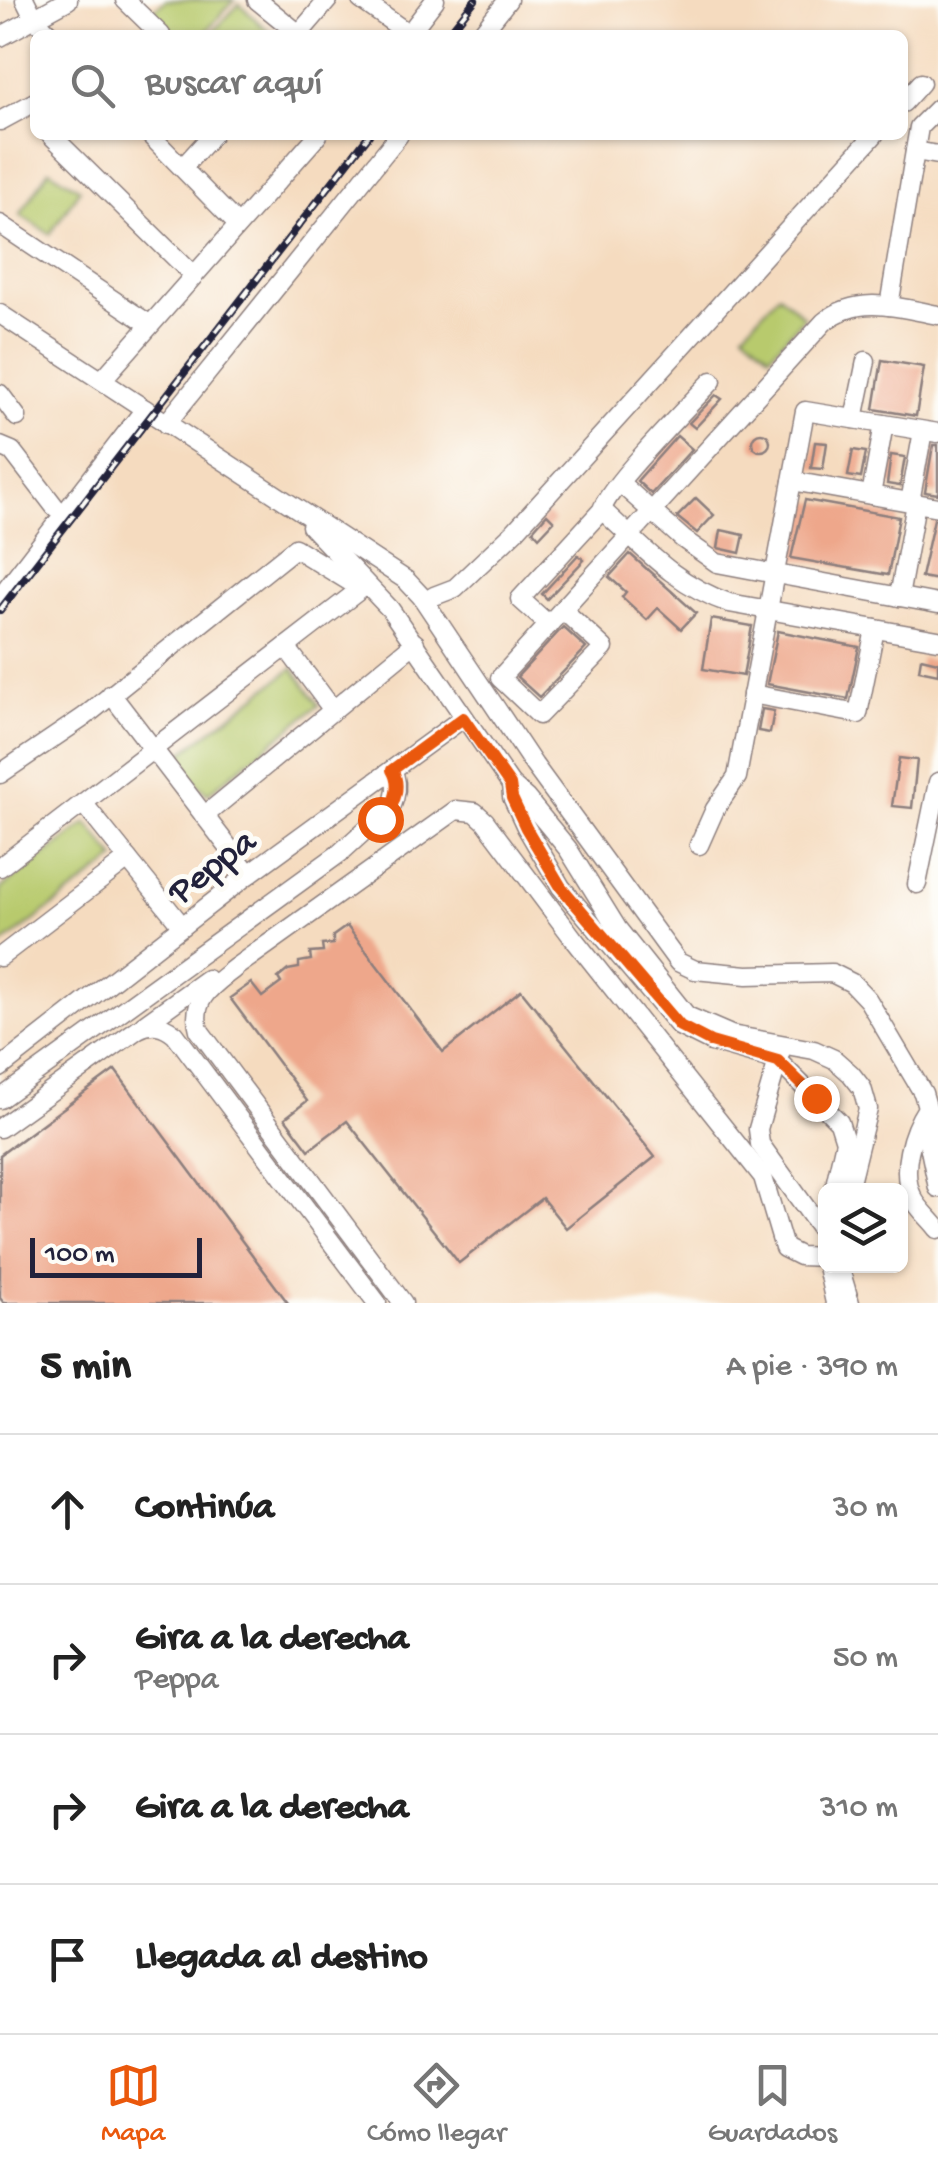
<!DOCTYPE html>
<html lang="es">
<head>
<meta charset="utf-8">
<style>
  :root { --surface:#fff; --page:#f6f6f6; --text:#222; --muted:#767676; --line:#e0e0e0; --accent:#ea580c }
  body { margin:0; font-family:"Gochi Hand",sans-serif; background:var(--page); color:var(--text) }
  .controls { position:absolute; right:30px; bottom:30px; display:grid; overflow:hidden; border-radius:15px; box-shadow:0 2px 8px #0004 }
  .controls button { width:90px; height:90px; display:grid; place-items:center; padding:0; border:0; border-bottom:2px solid var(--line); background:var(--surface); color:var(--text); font:50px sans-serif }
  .scale { position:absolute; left:30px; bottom:25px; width:172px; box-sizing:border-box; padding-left:10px; border:5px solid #22223b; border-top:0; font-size:28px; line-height:35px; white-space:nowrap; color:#22223b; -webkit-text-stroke:8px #fdfcf7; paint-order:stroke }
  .stop { position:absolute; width:30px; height:30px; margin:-22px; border:8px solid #ea580c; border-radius:50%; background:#fff }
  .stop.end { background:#ea580c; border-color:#fff; box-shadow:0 2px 10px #0008 }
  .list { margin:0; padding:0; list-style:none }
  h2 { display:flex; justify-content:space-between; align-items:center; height:130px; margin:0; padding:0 40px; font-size:42px }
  h2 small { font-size:32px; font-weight:400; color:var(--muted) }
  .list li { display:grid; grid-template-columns:65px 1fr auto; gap:30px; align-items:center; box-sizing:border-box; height:150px; padding:0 40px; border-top:2px solid var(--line) }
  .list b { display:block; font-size:38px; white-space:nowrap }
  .list p { margin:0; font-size:32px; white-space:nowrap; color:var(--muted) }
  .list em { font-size:32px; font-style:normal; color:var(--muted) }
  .icon { flex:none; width:55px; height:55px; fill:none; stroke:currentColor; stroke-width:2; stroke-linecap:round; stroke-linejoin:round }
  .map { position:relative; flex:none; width:938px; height:1303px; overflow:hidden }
  .search { position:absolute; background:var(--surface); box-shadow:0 2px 8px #0004; left:30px; right:30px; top:30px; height:110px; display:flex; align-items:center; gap:25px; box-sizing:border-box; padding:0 35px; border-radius:15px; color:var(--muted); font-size:38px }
  .sheet { height:730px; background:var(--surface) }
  nav { display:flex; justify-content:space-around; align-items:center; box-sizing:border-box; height:140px; border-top:2px solid var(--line); background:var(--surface); font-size:28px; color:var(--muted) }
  nav a { display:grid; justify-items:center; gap:5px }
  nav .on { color:var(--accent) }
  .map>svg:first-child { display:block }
  .green { fill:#b8ca6d; stroke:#6d7654; stroke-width:2.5 }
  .building { fill:#eea78b }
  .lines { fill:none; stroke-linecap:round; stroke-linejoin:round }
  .minor-casing { stroke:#8c7e7d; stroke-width:21 }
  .minor { stroke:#fff; stroke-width:18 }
  .rail-casing { stroke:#22223b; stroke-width:8 }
  .rail { stroke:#fdfcf7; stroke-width:4; stroke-dasharray:11; stroke-linecap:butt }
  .route { stroke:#ea580c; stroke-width:12 }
  .labels { text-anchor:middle; stroke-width:10; stroke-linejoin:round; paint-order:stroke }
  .street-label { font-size:38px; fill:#22223b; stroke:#fdfcf7 }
</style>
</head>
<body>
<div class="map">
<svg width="938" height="1303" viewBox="0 0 938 1303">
  <rect width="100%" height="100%" fill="#fdfcf7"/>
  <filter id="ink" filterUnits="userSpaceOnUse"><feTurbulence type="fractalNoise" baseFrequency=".01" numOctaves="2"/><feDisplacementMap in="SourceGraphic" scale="20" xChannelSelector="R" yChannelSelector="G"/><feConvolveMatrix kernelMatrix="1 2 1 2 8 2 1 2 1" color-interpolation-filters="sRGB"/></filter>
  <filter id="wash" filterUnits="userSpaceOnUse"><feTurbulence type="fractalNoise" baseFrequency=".0048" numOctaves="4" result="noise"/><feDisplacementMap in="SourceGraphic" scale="40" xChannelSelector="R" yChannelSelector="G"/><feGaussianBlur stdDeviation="2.25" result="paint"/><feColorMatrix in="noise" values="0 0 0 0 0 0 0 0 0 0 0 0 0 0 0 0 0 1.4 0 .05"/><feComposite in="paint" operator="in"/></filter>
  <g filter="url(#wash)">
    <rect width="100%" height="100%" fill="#f5dbbf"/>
    <!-- green -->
    <g class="green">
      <path d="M166,0h68l-31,35h-27l-25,-23z"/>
      <path d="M239,4l33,31h-62z"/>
      <path d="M49,170l31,19 -30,45 -30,-19z"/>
      <path d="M779,294l25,23 -34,38 -26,-23z"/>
      <path d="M293,668l26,37 -112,89 -33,-35z"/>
      <path d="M87,823l29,36 -116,87v-57z"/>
    </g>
    <g id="blocks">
      <!-- building -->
      <g class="building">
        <path d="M882,360l42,7 -8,49 -42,-7z"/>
        <path d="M716,395l6,4 -27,29 -6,-5z"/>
        <circle cx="761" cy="442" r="9"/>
        <path d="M677,436l15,13 -41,45 -14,-13z"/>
        <path d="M815,442l12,1 -4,26 -12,-1z"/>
        <path d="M933,445h5v49l-13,-2z"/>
        <path d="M853,450l13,2 -5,26 -13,-2z"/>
        <path d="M891,455l14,2 -5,29 -13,-2z"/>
        <path d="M696,498l18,17 -17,18 -20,-16z"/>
        <path d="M805,500l94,17 -11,58 -97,-17z"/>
        <path d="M547,514l7,7 -15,16 -6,-7z"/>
        <path d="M934,519h4v61l-17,-3z"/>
        <path d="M721,530l23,5 -4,18 -22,-5z"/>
        <path d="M630,554l66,59 -15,16 -23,-21 -11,12 -25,-23 4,-5 -17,-15z"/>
        <path d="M578,555l6,5 -37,39 -5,-5z"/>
        <path d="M711,619l41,7 -9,50 -40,-7z"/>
        <path d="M563,627l23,21 -47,49 -22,-20z"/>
        <path d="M778,631l81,16 -11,52 -81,-15z"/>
        <path d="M921,658l17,4v12l-19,-4z"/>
        <path d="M762,709l12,2 -4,22 -12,-2z"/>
        <path d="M899,758l18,2 -5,48 -20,-2z"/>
        <path d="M347,926l96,126 78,-62 134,167 -89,71 -24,-30 -83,65 -112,-142 -38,29 -24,-32 22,-17 -77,-103 21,-15 11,14 19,-14 -3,-5 10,-8 11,-2v-6l12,-2 -1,-7 13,-1 -1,-7 11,-1v-8z"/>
        <path d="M115,1070l173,233h-284l-4,-5v-143z"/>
      </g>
    </g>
  </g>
  <g filter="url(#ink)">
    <use href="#blocks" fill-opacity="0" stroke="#8c7e7d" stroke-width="2.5"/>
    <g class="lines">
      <!-- minor casing -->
      <g class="minor-casing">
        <g id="minor">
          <path d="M25,0l9,18 17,17"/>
          <path d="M125,0l36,35"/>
          <path d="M257,0l42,34"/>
          <path d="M361,0l48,34"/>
          <path d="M298,35l30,-35"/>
          <path d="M408,35l27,-35"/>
          <path d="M480,35l28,-35"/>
          <path d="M0,37l68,-37"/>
          <path d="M903,103l18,-20"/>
          <path d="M0,121l35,-19"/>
          <path d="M51,135l142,140"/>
          <path d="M150,135l88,90"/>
          <path d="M915,151l23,4"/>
          <path d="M183,167l29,-32"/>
          <path d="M0,224l149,100"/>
          <path d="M889,306l30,-179 19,-19"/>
          <path d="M0,314l406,266 15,16 113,169 144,197 17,8 52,5 85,-2 20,10 16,17 55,93 7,24 -3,18 11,53"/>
          <path d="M102,380l216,-245"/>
          <path d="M0,394l17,23"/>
          <path d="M854,419l12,-58"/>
          <path d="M166,424l233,-289"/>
          <path d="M0,446l12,5 43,56"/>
          <path d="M792,481l146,26"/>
          <path d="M620,483l63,56 34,24 221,41"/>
          <path d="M871,495l13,-71"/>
          <path d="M910,502l13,-71"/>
          <path d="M602,510c42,38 72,74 127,93l209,37"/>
          <path d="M311,526l79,83 121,176 15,13 42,51 49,79 70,88 44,19 83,15 20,9 17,15 11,14 6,21 -20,81"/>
          <path d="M434,596l21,-8 60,-57 359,-396"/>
          <path d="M0,597l145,-188"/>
          <path d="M899,597l17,-94"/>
          <path d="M563,610l41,38 -65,67 -39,-37 324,-356c34,-28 74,-15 114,-7"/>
          <path d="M549,625l-29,-26 82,-89c5,-22 89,-107 110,-129"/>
          <path d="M286,647l47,63"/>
          <path d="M111,694l138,180"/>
          <path d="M752,694l106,20 17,-85"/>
          <path d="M0,774l84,-57 211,-169 62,38"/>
          <path d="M511,785l1,12 14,30 35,60 118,139 32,16 67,19 61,61 6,19 -11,49"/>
          <path d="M83,803l99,123"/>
          <path d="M204,816l211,-173"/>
          <path d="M381,825c11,-17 21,-36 11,-55"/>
          <path d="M699,845l16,-36 22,-32 68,-366 133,22"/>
          <path d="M0,867l366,-282"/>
          <path d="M917,884l21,-102"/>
          <path d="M0,957l128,-98"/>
          <path d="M143,1025l64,-46"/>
          <path d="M781,1050l-23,79 2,15 64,89"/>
          <path d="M0,1068l249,-194 214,-156"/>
          <path d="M0,1099l340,-246 32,-29 14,-7"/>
          <path d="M927,1108c-15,23 -28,63 -14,90 6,12 17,20 25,31"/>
          <path d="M0,1128l138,-99c14,-7 25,-5 37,5l202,269"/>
          <path d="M827,1266l8,37"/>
          <path d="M839,1266l11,37"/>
          <path d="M403,1303l-204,-273c-9,-32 15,-45 37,-63l220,-157 19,2 10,9 88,117 190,239 21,71 16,8 26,1"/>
        </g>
      </g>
      <!-- minor -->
      <use href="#minor" class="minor"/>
      <!-- rail casing -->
      <g class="rail-casing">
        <g id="rail">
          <path d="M447,35l28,-35"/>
          <path d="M0,610l369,-475"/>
        </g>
      </g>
      <!-- rail -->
      <use href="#rail" class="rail"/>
    </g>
  </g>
  <g class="lines" filter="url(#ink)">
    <!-- route -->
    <path class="route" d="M380,819l6,-2c8,-15 16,-31 6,-47l71,-52 47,67 2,13 14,30 35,59 119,139 31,16 67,19 38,37"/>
  </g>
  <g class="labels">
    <!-- street labels -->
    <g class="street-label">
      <text transform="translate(210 864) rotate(-37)" y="13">Peppa</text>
    </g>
  </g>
</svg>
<div class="controls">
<button><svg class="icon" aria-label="layers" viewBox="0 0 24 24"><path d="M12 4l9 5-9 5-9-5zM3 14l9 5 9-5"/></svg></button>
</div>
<div class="scale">100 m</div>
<div class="stop" style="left:380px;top:819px"></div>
<div class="stop end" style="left:816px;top:1098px"></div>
<div class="search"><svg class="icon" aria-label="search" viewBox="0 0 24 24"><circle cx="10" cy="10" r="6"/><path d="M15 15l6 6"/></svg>Buscar aquí</div>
</div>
<section class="sheet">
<h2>5 min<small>A pie · 390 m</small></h2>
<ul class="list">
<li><svg class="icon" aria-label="ahead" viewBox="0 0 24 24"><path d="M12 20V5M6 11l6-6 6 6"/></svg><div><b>Continúa</b></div><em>30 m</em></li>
<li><svg class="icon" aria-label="right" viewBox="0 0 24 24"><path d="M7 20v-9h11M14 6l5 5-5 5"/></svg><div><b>Gira a la derecha</b><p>Peppa</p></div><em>50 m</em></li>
<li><svg class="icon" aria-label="right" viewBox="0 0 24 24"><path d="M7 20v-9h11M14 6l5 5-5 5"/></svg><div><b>Gira a la derecha</b></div><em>310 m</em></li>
<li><svg class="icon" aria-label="arrive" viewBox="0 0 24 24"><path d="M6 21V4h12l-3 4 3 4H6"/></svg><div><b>Llegada al destino</b></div></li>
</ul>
</section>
<nav>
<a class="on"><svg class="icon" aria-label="map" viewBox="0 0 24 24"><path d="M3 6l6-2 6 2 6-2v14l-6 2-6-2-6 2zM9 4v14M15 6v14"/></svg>Mapa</a>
<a><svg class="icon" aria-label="directions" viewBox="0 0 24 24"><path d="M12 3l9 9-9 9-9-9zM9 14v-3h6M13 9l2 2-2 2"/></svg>Cómo llegar</a>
<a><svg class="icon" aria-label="saved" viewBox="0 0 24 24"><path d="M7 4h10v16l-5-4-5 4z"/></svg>Guardados</a>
</nav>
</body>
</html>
